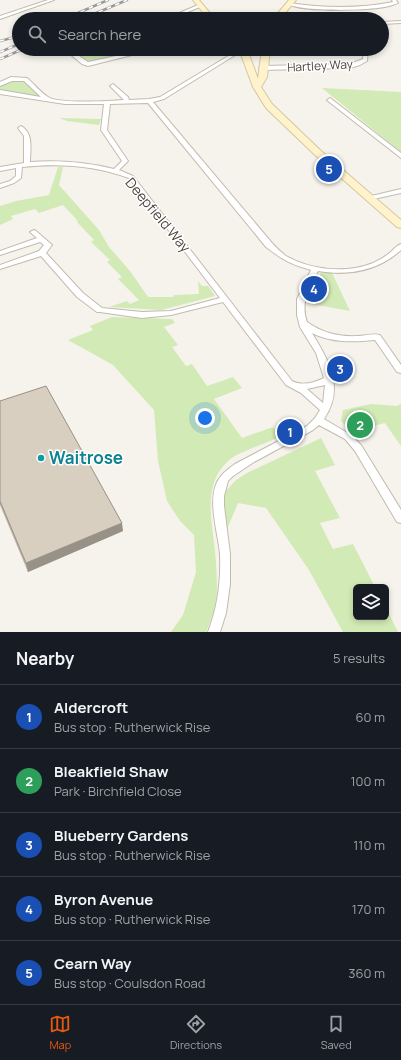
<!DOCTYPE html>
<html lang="en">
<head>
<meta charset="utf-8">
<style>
  :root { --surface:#171b24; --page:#20242c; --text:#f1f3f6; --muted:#9ea1a6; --line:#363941; --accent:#ea580c }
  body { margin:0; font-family:Manrope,sans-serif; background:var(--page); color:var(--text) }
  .controls { position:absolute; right:12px; bottom:12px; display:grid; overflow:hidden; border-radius:6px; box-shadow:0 2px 6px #0003 }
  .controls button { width:36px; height:36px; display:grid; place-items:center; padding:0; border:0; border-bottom:1px solid var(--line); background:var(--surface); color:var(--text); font:20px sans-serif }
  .you { position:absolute; left:205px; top:418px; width:14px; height:14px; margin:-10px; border:3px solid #fff; border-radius:50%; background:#1a73e8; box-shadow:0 0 0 6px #1a73e833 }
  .badge { display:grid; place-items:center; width:26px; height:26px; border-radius:50%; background:var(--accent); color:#fff; font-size:13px; font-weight:700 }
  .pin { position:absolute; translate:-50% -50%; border:2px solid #fff; box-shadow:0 1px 4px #0006 }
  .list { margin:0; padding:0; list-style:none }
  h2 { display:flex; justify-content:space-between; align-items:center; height:52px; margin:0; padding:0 16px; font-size:17px }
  h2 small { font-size:13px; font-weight:400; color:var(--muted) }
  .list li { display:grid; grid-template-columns:26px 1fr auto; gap:12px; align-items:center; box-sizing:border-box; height:64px; padding:0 16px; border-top:1px solid var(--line) }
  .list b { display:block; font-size:15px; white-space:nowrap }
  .list p { margin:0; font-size:13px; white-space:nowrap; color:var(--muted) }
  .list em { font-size:13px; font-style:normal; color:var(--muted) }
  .icon { flex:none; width:22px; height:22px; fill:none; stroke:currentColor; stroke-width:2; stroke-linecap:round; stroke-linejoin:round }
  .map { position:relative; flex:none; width:401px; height:632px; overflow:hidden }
  .search { position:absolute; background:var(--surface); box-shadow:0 2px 6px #0003; left:12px; right:12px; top:12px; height:44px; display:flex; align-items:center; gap:10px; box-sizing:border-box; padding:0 14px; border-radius:22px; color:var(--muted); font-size:15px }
  .sheet { height:372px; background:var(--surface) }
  nav { display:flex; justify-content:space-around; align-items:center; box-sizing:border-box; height:56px; border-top:1px solid var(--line); background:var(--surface); font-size:11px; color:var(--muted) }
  nav a { display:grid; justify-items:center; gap:2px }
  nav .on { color:var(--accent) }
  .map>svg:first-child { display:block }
  .green { fill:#d2eab5 }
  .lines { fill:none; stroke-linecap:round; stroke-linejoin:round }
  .street-casing { stroke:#c2bbae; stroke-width:2 }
  .secondary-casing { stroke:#d6c79b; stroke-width:2 }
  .street { fill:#fff; fill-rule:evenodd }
  .secondary { fill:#fff3cd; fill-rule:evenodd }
  .rail-casing { stroke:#9a9a9a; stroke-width:2.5 }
  .rail { stroke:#fff; stroke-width:1.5; stroke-dasharray:4.5; stroke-linecap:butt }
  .wall { fill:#bab2a6 }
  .shaded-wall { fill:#979187 }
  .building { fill:#d8cfc1; stroke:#979187 }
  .culture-dot { fill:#0f9aa8; stroke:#fff; stroke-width:1.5 }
  .labels { text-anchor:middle; stroke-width:3; stroke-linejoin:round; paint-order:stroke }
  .far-street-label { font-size:12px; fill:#4b4439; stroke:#fff }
  .street-label { font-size:14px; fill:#4b4439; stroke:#fff }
  .near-culture-label { font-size:17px; font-weight:bold; fill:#0d838f; stroke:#fff; text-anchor:start }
</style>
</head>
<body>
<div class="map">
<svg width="401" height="632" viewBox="0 0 401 632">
  <rect width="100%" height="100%" fill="#f6f3ec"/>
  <!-- green -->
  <g class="green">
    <path d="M66,49h78l-24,5 3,3 -35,7 -10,-10 -5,1 -2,-2 6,-1 -3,-3 -6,1z"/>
    <path d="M23,79l17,17 -40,-5v-5l8,-4z"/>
    <path d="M322,88l79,4v60z"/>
    <path d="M59,118l42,1 -2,6 -32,-4z"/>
    <path d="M58,167h5l-4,18 40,45 10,17 21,24 18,26h25l1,-2 25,-1 -1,-13 4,5h6l7,10 -54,14 -52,-3 18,-6 3,3 9,-4 -21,-21 4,-2 -15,-15 3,-2 -19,-18 3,-2 -17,-18 1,-1 -15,-16 -24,8 -4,-4 -24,7 2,3 -13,6v-19l16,-5 33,-6z"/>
    <path d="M321,272l11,1 18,38 -38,-7z"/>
    <path d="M112,317l60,2 3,4 -11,4 14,18 -6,2 14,19 6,-2 15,22 26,-9 9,11 -28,11 28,39 31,-11 7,10c-13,6 -42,15 -52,24 -26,24 -16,60 -13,90 1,12 2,25 2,37 0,16 -4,30 -11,44h-35l12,-17 13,-43 -2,-37 -14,-14 -13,-20 -9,-40 -4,-51 -41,-45 -45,-25 25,-10 -3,-4z"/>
    <path d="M371,404l26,2 4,-2v42l-16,-23c-16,3 -31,13 -44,-2l2,-11z"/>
    <path d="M321,438l14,27 -20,6 25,47 -20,5 13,26 20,-5 22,43h-19v30h30v-9l12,24h-55l-34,-62 -43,-62 -28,-5 -13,31v-42l11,-12 11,-7z"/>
  </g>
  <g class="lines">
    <!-- street casing -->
    <g class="street-casing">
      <g id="street">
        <path d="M48,0h6l-54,19v-3z"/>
        <path d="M392,0h4l2,3c-16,9 -95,9 -111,1l2,-1c35,5 69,6 104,-1z"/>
        <path d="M198,5l4,1 -31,13h-6z"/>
        <path d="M401,21v2l-19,1v-2z"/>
        <path d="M64,49h5l19,13 60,-13h8l-68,17 -6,-2z"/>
        <path d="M240,49h5l-81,50 -11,3 119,141c4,4 8,9 14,13 25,14 60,18 87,7 4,-2 10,-5 14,-8 5,-3 8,-9 14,-11v6c-23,21 -53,26 -83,21 -9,17 -18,32 -11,51 16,11 31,15 51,14 7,0 15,-3 22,-1l21,30v8l-4,-1 -22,-32c-22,2 -43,3 -63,-7 17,28 33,55 12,86l27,16 10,10 40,65v13l-4,-1 -42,-71 -10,-12 -26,-14 -6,5 -59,32 -21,14 -5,5 -4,15v10l6,48v30l-4,29 -6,19h-12c10,-25 13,-52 12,-78 -2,-23 -15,-59 1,-78 4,-5 9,-8 14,-12l72,-38 8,-8 5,-8 -19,-17 -15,-8 -63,-83 -52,13 -29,3 -42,-6h-3l-20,-15 -36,-41 -41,13v-4l39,-14 5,-6 -4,-3 -40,13v-4l37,-13 -7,-6 4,-2 2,1 16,14 -6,8 37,40 19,15 40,4 29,-1 49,-13 -91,-120c-35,-13 -71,-15 -107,-11l-1,11 -7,5 -14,5v-4l10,-3 6,-5v-8l-16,3v-4l24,-4v-27l-6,-8 3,-2c13,7 9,24 9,36 28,-2 56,0 84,7l8,-8 -21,-31 3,-26h-39l-65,-10v-4l41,7 -17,-16h-12l-12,5v-4l11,-5 16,1c7,6 13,14 21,19 11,7 61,4 76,3l-14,-14 3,-2 15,13 1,3 20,-1 11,-2zM148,103l118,144c17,13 24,17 45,23l-14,29v16l3,12 16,26 8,25c-10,5 -22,8 -32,3l-159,-205 -14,-6 9,-9 -21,-31 3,-26zM325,385l-2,18 -16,-14z"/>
        <path d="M364,49h4l-1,12 -7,4 -10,3 -88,2 -3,-2 3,-2 88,-2 13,-5z"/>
        <path d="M330,98l71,55v5l-73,-57 -1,-1z"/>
        <path d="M401,189v4l-32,7 -3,-2 1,-1z"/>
      </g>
    </g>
    <!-- secondary casing -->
    <g class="secondary-casing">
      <g id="secondary">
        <path d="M193,0h6l16,19h-7z"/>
        <path d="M289,0h7l-16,19h-7z"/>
        <path d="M239,49h8l11,30 4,-30h8l-3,28 -6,10 11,17 48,46 81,70v8l-4,-1 -83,-73 -48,-46 -13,-21z"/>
      </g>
    </g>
    <!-- street -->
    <use href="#street" class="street"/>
    <!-- secondary -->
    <use href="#secondary" class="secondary"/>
    <!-- rail casing -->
    <g class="rail-casing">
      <g id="rail">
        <path d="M64,19l44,-19"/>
        <path d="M82,19l45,-19"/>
        <path d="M0,41l19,-5"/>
        <path d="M0,52l19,-8"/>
        <path d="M0,59l23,-10"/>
      </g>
    </g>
    <!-- rail -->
    <use href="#rail" class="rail"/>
  </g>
  <!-- wall -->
  <path class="wall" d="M0,401l123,130 -95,41 -28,-67z"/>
  <!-- shaded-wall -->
  <path class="shaded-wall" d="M122,523l1,8 -95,41 -2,-9z"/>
  <!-- building -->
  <path class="building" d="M46,386l76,137 -96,40 -26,-62v-100z"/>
  <!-- markers -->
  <circle class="culture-dot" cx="41" cy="458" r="4"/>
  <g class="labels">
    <!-- far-street labels -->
    <g class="far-street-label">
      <text transform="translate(320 66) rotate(-3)" y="4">Hartley Way</text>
    </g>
    <!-- street labels -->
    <g class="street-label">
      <text transform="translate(158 215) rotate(50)" y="5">Deepfield Way</text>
    </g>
    <!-- near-culture labels -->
    <g class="near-culture-label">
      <text x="49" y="464">Waitrose</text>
    </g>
  </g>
</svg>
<div class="controls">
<button><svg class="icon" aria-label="layers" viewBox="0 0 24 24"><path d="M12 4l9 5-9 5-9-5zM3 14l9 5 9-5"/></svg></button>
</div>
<div class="you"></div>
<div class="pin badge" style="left:290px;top:432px;background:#1a4fb4">1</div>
<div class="pin badge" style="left:360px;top:425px;background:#2e9e5b">2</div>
<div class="pin badge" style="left:340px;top:369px;background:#1a4fb4">3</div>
<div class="pin badge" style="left:314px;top:289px;background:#1a4fb4">4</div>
<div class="pin badge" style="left:329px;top:169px;background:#1a4fb4">5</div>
<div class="search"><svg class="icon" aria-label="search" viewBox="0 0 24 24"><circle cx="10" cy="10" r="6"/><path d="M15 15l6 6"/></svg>Search here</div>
</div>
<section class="sheet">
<h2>Nearby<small>5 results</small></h2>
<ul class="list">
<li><span class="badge" style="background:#1a4fb4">1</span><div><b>Aldercroft</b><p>Bus stop · Rutherwick Rise</p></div><em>60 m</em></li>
<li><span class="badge" style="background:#2e9e5b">2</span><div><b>Bleakfield Shaw</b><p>Park · Birchfield Close</p></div><em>100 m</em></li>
<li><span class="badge" style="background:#1a4fb4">3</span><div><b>Blueberry Gardens</b><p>Bus stop · Rutherwick Rise</p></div><em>110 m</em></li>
<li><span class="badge" style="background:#1a4fb4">4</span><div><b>Byron Avenue</b><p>Bus stop · Rutherwick Rise</p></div><em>170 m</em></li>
<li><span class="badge" style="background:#1a4fb4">5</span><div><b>Cearn Way</b><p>Bus stop · Coulsdon Road</p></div><em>360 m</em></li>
</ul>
</section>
<nav>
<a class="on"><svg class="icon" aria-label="map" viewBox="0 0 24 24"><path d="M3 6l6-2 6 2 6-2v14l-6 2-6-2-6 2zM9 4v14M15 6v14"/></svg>Map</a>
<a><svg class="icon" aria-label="directions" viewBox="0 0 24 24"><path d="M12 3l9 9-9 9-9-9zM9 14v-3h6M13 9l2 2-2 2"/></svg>Directions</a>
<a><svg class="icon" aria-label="saved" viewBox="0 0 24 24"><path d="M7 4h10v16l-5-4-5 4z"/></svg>Saved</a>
</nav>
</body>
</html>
